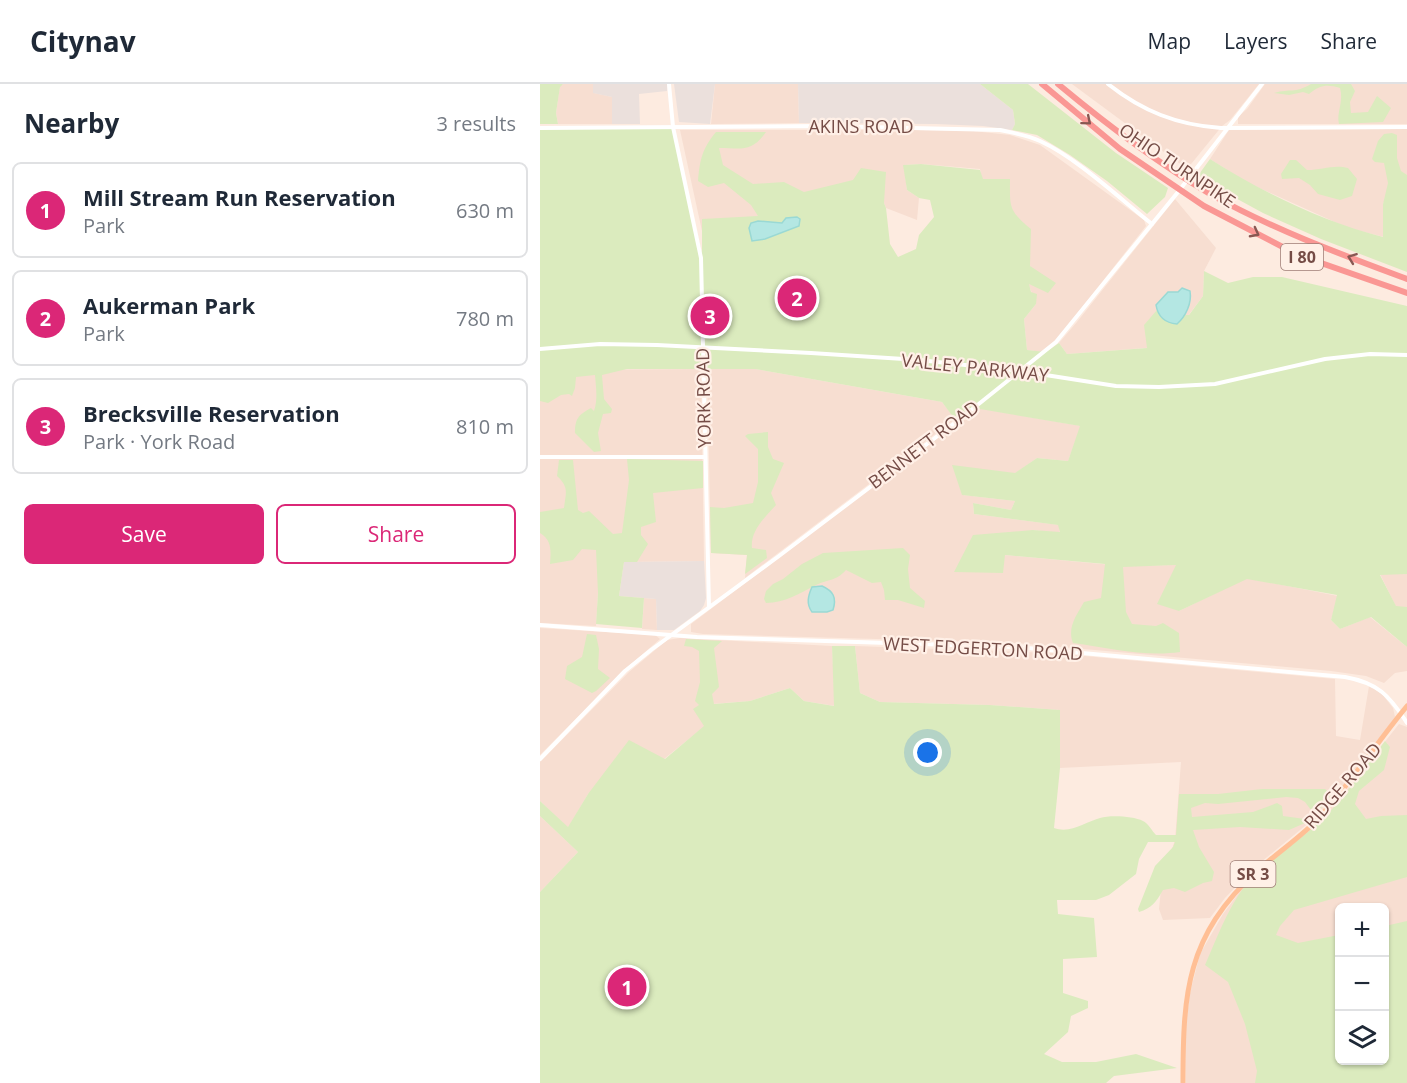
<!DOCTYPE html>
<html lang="en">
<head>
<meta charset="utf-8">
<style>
  :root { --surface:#fff; --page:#f6f6f7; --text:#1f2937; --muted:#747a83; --line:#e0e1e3; --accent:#db2777 }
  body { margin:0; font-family:"Open Sans",sans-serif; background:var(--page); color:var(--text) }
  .controls { position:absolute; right:18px; bottom:18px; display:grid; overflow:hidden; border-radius:9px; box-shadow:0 2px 4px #0004 }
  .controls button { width:54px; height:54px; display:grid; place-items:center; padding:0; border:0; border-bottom:2px solid var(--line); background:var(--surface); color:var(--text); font:30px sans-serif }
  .you { position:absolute; left:388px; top:669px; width:21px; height:21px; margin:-15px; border:4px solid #fff; border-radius:50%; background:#1a73e8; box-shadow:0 0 0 9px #1a73e833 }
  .badge { display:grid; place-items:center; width:39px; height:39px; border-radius:50%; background:var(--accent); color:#fff; font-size:20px; font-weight:700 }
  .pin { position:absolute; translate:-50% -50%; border:3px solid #fff; box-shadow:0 2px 6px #0006 }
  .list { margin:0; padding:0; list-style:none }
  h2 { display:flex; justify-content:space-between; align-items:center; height:78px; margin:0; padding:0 24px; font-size:26px }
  h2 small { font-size:20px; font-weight:400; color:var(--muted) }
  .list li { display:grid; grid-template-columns:39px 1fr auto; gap:18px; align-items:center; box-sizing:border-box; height:96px; margin:0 12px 12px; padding:0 12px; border:2px solid var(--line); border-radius:9px }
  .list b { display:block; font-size:22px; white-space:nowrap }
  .list p { margin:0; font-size:20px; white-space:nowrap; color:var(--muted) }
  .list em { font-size:20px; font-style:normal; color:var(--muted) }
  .actions { display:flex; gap:12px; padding:18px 24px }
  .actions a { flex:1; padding:14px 0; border:2px solid var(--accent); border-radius:9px; text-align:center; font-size:21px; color:var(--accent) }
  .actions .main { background:var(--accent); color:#fff }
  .icon { flex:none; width:33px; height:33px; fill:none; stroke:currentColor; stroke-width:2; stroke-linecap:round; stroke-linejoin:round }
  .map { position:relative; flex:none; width:867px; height:999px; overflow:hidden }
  header { display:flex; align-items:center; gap:36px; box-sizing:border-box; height:84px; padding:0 30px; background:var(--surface); border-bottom:2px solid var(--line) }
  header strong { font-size:28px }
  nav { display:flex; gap:33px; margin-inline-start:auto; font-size:21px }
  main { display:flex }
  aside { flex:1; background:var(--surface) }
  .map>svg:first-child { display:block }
  .residential { fill:#f7ded1; fill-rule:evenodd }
  .industrial { fill:#ebe0dc }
  .green { fill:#dbebbe }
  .water { fill:#b4e7e3; stroke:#9ad9d4; stroke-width:1.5 }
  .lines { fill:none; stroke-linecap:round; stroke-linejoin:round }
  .minor { stroke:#fff; stroke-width:4 }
  .major { stroke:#ffbf95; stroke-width:5 }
  .highway { stroke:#fa9794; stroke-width:6 }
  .oneway { stroke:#895752 }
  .labels { text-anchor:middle; stroke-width:4.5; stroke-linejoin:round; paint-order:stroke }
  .shield { fill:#fff0e7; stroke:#9e7d76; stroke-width:1.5 }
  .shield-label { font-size:16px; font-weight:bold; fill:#754c46 }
  .street-label { font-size:18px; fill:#754c46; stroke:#fff0e7 }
</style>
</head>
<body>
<header>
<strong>Citynav</strong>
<nav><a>Map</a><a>Layers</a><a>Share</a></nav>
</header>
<main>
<aside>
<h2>Nearby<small>3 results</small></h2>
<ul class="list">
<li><span class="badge">1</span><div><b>Mill Stream Run Reservation</b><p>Park</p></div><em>630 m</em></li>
<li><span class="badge">2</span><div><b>Aukerman Park</b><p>Park</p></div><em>780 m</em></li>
<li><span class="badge">3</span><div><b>Brecksville Reservation</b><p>Park · York Road</p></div><em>810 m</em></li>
</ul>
<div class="actions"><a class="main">Save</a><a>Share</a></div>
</aside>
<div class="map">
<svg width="867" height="999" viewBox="0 0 867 999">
  <rect width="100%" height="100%" fill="#fdebe0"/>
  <!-- residential -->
  <g class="residential">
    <path d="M23,0h30l1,9 18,4v27h-54l-2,-11 4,-27z"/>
    <path d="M175,0h83l1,39 -88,1z"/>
    <path d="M532,0h187l-29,36 -8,6 -35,43z"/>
    <path d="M725,0h142v40h-169v-7l9,-8z"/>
    <path d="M867,45v50l-24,24 1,34 -36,-9 -102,-46 -36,-23 19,-29z"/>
    <path d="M140,46h238l55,1 37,4 30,10 104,75 2,6 -88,112 -16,14 -15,-2 -3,-31 12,-15 -8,-21 5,-13 -3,-4v-17l-12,-31 -36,-39 -2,-10 -59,-5 -17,1 3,25 12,8 -2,22 -31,-12 -2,-5 -102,16h-80v12z"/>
    <path d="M635,115l41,49 -12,23 -1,25 -25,33 -20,18 -91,7 -8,-11 18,-21z"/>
    <path d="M161,285l3,192 -80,1 -26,31 -2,33 -56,-3v-253z"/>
    <path d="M167,285h48l187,33 13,17 -210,159 2,-23 -36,-2z"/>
    <path d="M437,324l104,18 -13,35 -31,-3 -21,15 -53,22 52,6 -4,9 -38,-7 1,11 85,11 1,8 -27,-3 -29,25 119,11 54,-1 2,46 68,-33 91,18 -7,24 9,9 30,-12 37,30v24l-12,2 -11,10 -18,-7 -35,-5 -315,-28 -313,-9 -12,-2v-8z"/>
    <path d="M840,490h27v33h-11z"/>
    <path d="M104,514l12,1 1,31 -15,-1z"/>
    <path d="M0,544l115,7 5,4 -38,33 -82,83z"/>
    <path d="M140,554l152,8 3,60 -31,-5 -14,-13 -40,13 -51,4 6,21 -41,33 -76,35 -20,34 -28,-27v-39l89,-90 38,-32z"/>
    <path d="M315,562l197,7 283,26 1,57 24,4 9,-54 13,8 11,14 2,9 -43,60 -30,35 -67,55 -30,31 -15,20 -47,2 -4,-11 3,-30 13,-39 6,-78 -121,6v-58l-70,-5 -110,-3 -20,-9z"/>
    <path d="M859,640l8,3v356h-221l-1,-51 5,-39 10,-39 23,-40 21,-28 31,-28 41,-33 32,-37zM800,824h44v152h-44z"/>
    <path d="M0,732l38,36 -38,40z"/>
  </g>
  <!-- industrial -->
  <g class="industrial">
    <path d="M53,0h74v7l-28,3 1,30h-28v-27l-19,-4z"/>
    <path d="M134,0h41l-5,40 -31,-2z"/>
    <path d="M258,0h182l33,26 2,14 -3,6 -29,-4 -47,-2 -137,-1z"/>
    <path d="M164,477l2,37 -2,7 -4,6 -26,19h-17l-1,-31 -37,-3 5,-34z"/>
  </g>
  <!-- green -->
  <g class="green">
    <path d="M0,0h23l-3,3 -4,26 2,11h-18z"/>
    <path d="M440,0h48l88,69 52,35 -3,9 -18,17 -40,-33 -37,-26 -33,-20 -25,-5 3,-6 -2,-14z"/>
    <path d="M771,0h40l4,7 -5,11 1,11 17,-1 9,-16 14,12 -8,14 -44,2c-3,-11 5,-22 1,-36 -13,-4 -20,-3 -31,6l-6,-2 -14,3 -15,-2c17,-5 20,1 37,-9z"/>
    <path d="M0,43h133l29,127v-35l56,-3 -7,-11 -27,-22 -16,4 -10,-6c2,-22 4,-32 18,-49h50c-15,21 -24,16 -47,16l4,17 30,19 31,-2 20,10 49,-12 8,-12 25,4 -2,31 2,5 4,36 8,13 18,-8 3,-14 15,-18 -4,-17 -11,-2 -12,-8 -4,-25 18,-1 59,6 3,9h27c0,28 -2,31 21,50l-1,37 26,17 -8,10 -19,-9 2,8 6,2 -1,10 -12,15 3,31 19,2 13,-9 8,11 80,-6 -3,-23 13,-15 3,6 20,5 5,-6h4l14,-19 1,-25 24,12 25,-6h29l125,29v268l-27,1 16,31 11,1v40l-36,-30 -31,12 -9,-9 6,-25 -90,-16 -68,32 -22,-7 19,-39 -53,2 3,45 6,12 24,2 7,-3 16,10 1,19c-34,5 -72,-4 -107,-9 -6,-15 3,-27 11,-41l17,-4 4,-34 -100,-9 -2,18 -49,-1 19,-37 60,-5 27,2 -2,-7 -84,-11 -1,-11 38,7 4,-9 -53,-6 -10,-30 63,8 22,-15 31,3 12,-35 -106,-18 -18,13 -14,-19 -187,-33h-128l-25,6 2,24 8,10 -1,4 -8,1 -5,19 3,18 -7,1 -19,-19c0,-14 3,-18 16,-25l3,3c4,-12 2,-23 1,-36l-19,2 -1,11 -3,8 -3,-2 -8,1 -13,8 -8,-2z"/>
    <path d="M852,49l5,2v23l4,13 6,4v97l-86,-33 -58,-26 -66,-36 13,-18c52,33 113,63 173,78v-33l5,-21 -4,-20 -9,-1 -3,-3 6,-18 6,-7z"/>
    <path d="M750,76h6l11,10c15,0 27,-6 41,-2l9,11 -5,17 -12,4 -22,-6 -8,-9 -11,-7 -17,1 -1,-5z"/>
    <path d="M228,348v15l5,12 11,4 -13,30 5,12c-11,12 -26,26 -24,43l14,2 1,8 -22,16 2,-19 -36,-2 -1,-46 14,1 29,-5 5,-21v-33l-13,-13 3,-2z"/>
    <path d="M87,375l76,2v27l-50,5 3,29 -15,5v8l7,9 -11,18h-13l-5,34 25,2 -2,30 -46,-4 2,-31 -2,-43 -14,-1 -9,11 -23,4c1,-13 2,-24 -10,-31v-21l24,-4c2,-16 5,-21 -7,-32l2,-16h14l5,50 5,3 6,-2 24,23 9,-1 7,-53z"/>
    <path d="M363,464l7,7 -2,14 2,19 15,13 -1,7 -26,-8h-13l-1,-10 -3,-8 -9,1 -26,-13c-10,11 -17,9 -30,15 -16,8 -31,18 -50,18l-2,-4 2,-8 7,-7 10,-5 19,-15 21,-11z"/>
    <path d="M47,550l9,1 3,14 -1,20 12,9 -14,13 -4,2 -27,-14 2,-13 15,-9z"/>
    <path d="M146,555l36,2 -8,7 5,39 -7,7 2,10 36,-3 40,-13 14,13 30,5 -2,-60h23l5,47 20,9 110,3 70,5v58l-6,60c17,6 31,-6 46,-10 10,-3 33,-2 43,3 5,2 9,10 13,14h20l3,-41h39l44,-5h63l5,4 1,4 -12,13h-8l-6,-8 -7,-4 -12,-1 -68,7 -13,-1 -14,5 1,9 61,-5 24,-9 5,3 1,10 22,3v4l-16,7 -49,-3 -47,3 6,17 15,25 -2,9 -9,2 -18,9 -11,-4 -11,2c-7,12 -11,18 -24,22l-1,-3 17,-43 18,-19 2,-5h-27l-9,17 -3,15 -27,21 -13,5h-39l1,14 36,4 3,39 -34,2v34l25,8v7l-17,8 -3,16 -24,22 18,8h34l40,-8 41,14 -63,8 -8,7h-566v-191l38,-40 -38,-36v-15l28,26 20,-33 41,-54 36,19 39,-33 -11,-17 6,-4 -4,-4 5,-19 -1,-31 -7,-4 -8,-1z"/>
    <path d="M845,657l5,6 -6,23 -25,21 -4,13 11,15 15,-3 26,-1v62l-113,33 -14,16 -4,9 22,8 41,-8 1,125h44l1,-134 22,-5v162h-152l2,-12 -12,-47 -17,-42 -23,-17c11,-25 22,-55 39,-78 16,-21 49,-42 70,-60 27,-23 49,-58 71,-86z"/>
  </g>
  <!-- water -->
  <g class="water">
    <path d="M257,133l3,2 -1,7 -34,13 -13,2 -3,-13 2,-5 7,-2 24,2 4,-5z"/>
    <path d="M642,204l8,3c2,12 -4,25 -13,33 -12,-1 -19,-7 -21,-19l12,-13h10z"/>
    <path d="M282,502c11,5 15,11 11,24l-6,2h-15c-6,-8 -4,-16 0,-25z"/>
  </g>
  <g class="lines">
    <!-- minor -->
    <g class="minor">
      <path d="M129,0l4,43 28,131 8,349"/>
      <path d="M568,0c34,27 69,41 113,44l186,-1"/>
      <path d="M0,44l282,-2 178,4c13,3 27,5 40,11 37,17 79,57 112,83"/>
      <path d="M0,265l60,-5 57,1 154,8 108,7 101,11 96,15 43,1 56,-3 110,-25 45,-5 37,1"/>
      <path d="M0,373h165"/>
      <path d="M0,541l157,12 319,10 329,30c33,6 44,18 62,46"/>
      <path d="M0,675l85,-88 26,-21 128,-94 181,-137 96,-77 122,-150 84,-108"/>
    </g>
    <!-- major -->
    <path class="major" d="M643,999c0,-90 3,-147 74,-212 19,-17 41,-32 59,-50 34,-36 60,-78 91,-115"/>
    <!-- highway -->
    <g class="highway">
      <path d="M502,0l78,65 84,57 94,49 109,38"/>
      <path d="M518,0c48,40 98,78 152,110 62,35 130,60 197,85"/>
    </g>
  </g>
  <!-- one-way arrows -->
  <defs><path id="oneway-chevron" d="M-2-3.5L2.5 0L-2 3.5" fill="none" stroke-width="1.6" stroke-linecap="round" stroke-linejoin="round" transform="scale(1.5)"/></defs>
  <g class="oneway">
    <use href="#oneway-chevron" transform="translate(547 37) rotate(40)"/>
    <use href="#oneway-chevron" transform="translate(715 149) rotate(28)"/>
    <use href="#oneway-chevron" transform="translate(812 174) rotate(-159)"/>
  </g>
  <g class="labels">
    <!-- shield labels -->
    <g class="shield">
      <rect x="741" y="160" width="42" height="26" rx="4.5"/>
      <rect x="690.5" y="777" width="45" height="26" rx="4.5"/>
    </g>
    <g class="shield-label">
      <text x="762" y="179">I 80</text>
      <text x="713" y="796">SR 3</text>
    </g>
    <!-- street labels -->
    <g class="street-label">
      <text x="321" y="49">AKINS ROAD</text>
      <text transform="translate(637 82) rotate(34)" y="6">OHIO TURNPIKE</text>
      <text transform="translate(435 284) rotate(6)" y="6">VALLEY PARKWAY</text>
      <text transform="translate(164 314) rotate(-91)" y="6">YORK ROAD</text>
      <text transform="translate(384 361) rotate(-37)" y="6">BENNETT ROAD</text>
      <text transform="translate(443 565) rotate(3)" y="6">WEST EDGERTON ROAD</text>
      <text transform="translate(803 702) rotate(-49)" y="6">RIDGE ROAD</text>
    </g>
  </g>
</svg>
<div class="controls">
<button>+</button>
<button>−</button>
<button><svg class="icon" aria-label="layers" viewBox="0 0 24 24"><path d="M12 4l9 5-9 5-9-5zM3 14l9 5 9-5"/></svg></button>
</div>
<div class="you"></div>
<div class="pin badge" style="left:87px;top:903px">1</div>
<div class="pin badge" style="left:257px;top:214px">2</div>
<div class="pin badge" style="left:170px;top:232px">3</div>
</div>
</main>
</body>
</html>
